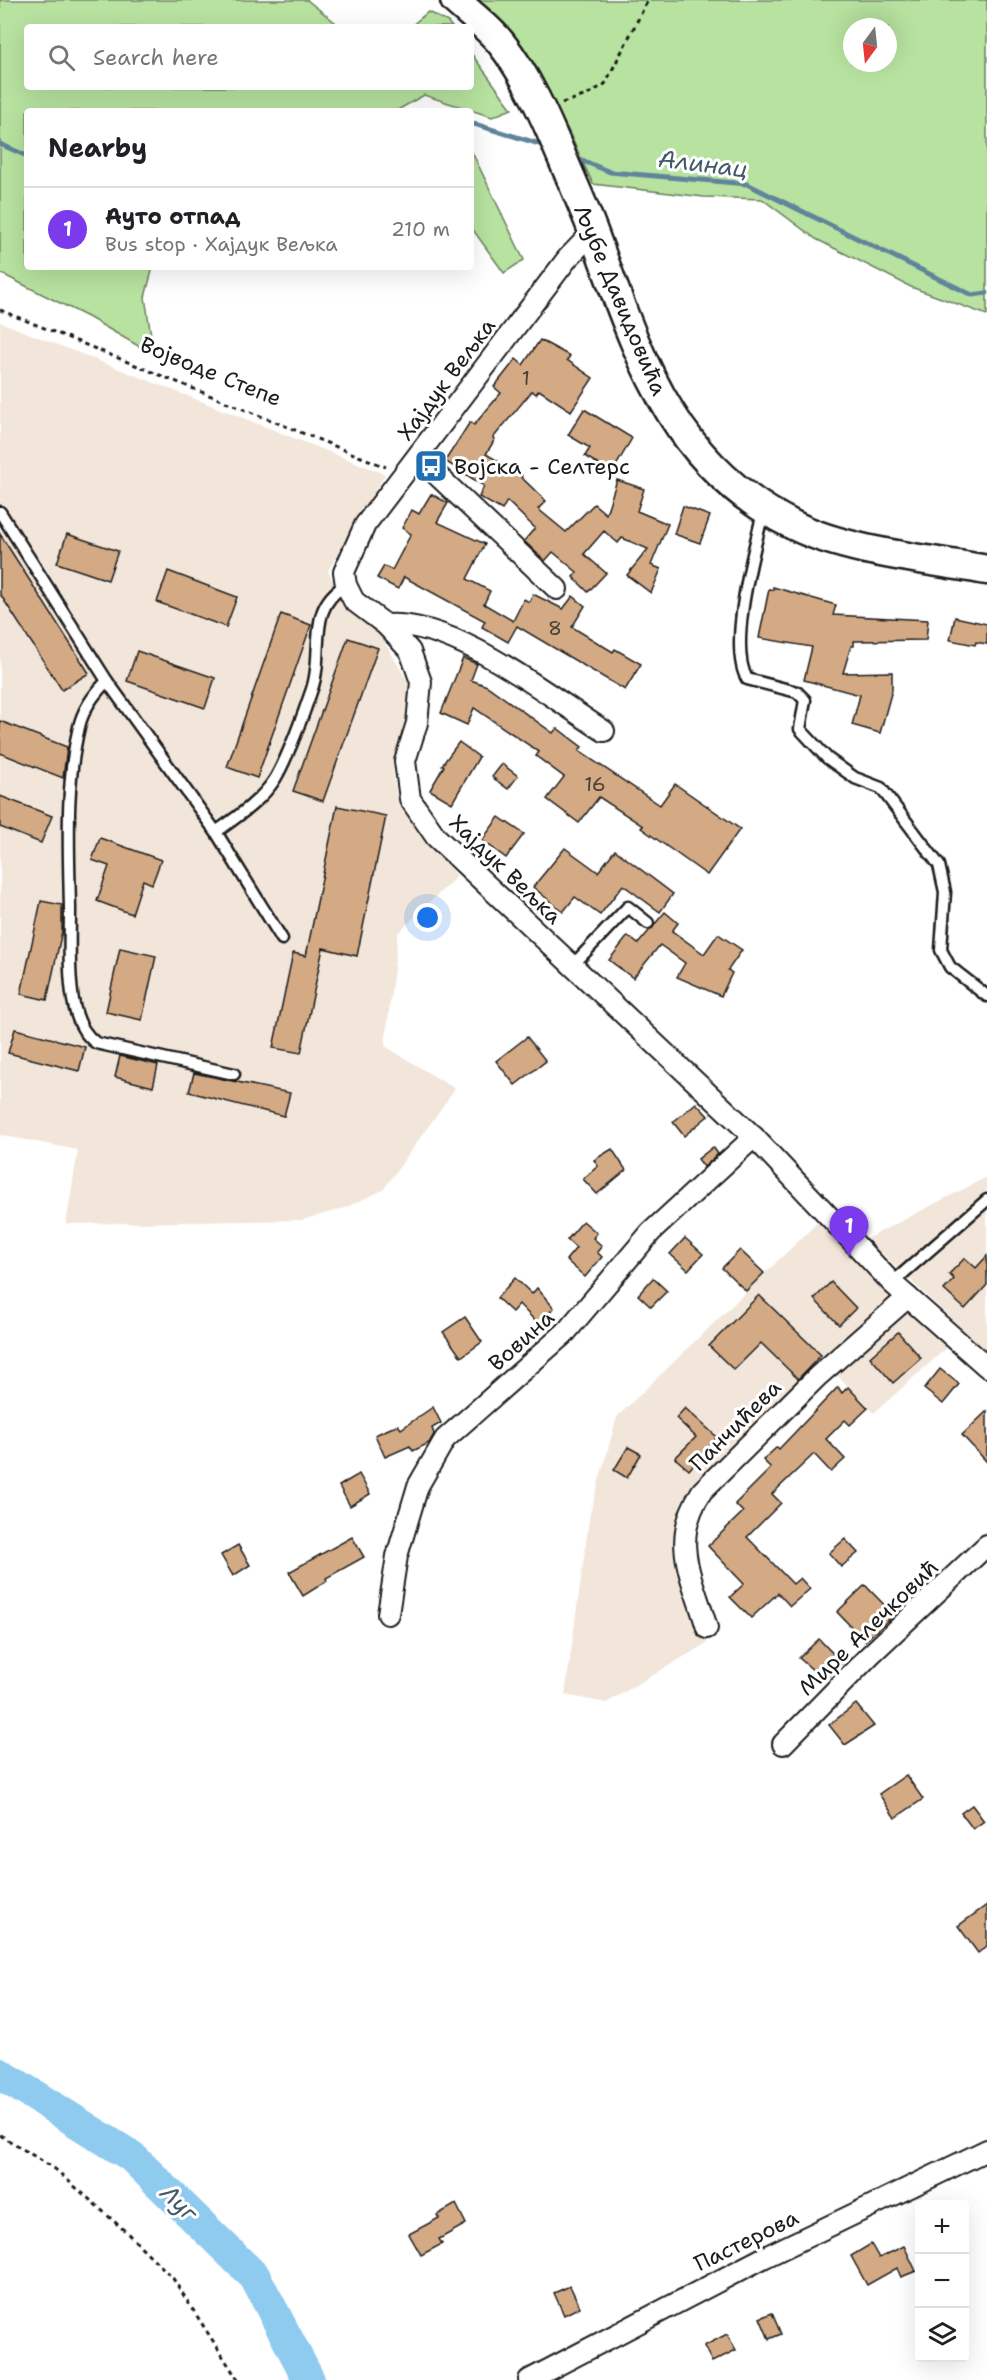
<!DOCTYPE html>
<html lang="en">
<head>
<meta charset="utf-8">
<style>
  :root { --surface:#fff; --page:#f6f6f6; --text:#202124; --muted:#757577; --line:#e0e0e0; --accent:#7c3aed }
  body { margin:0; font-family:"Shantell Sans",sans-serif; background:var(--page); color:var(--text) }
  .controls { position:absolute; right:18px; bottom:18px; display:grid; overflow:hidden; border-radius:6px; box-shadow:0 6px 24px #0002 }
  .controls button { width:54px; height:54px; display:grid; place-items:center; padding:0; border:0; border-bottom:2px solid var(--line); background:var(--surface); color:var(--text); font:30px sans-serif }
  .compass { position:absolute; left:843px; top:18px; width:54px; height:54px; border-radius:50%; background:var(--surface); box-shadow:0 6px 24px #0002; rotate:195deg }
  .you { position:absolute; left:428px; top:918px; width:21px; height:21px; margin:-15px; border:4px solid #fff; border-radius:50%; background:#1a73e8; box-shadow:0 0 0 9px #1a73e833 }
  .badge { display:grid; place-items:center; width:39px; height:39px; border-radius:50%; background:var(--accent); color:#fff; font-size:20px; font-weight:700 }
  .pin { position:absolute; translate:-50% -50px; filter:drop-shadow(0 2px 3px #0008) }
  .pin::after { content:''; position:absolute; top:32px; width:21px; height:18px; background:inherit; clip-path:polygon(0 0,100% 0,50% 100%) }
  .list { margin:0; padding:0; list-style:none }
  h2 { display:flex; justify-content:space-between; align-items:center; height:78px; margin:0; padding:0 24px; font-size:26px }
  h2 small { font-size:20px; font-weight:400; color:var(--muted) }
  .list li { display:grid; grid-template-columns:39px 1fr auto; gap:18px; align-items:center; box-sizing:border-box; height:84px; padding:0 24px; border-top:2px solid var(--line) }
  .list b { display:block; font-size:22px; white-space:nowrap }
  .list p { margin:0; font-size:20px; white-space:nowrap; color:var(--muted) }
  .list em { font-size:20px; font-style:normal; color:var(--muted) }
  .icon { flex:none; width:33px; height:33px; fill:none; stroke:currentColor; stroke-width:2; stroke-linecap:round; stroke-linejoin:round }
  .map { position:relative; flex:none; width:987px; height:2380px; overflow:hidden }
  .search { position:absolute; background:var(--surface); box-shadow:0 6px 24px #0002; left:24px; top:24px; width:450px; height:66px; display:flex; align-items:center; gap:15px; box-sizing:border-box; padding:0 21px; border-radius:6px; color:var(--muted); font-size:22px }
  .panel { position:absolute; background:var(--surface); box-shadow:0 6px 24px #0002; left:24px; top:108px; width:450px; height:162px; border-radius:6px }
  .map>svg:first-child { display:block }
  .built { fill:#f2e6da }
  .green { fill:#b7e29f; stroke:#6a7f5e; stroke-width:1.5; fill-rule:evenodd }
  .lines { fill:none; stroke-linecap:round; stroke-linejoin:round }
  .stream { stroke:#61849b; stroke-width:5 }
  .river { stroke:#8fcaef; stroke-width:32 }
  .building { fill:#d4aa85; stroke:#1c1c1c; stroke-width:1.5 }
  .lane-casing { stroke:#1c1c1c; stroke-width:15 }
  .street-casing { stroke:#1c1c1c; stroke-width:24 }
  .secondary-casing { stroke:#1c1c1c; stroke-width:33 }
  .path { stroke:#1c1c1c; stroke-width:3; stroke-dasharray:4.5 4.5; stroke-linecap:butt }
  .lane { stroke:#fff; stroke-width:10 }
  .street { stroke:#fff; stroke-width:20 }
  .secondary { stroke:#fff; stroke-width:28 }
  .labels { text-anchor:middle; stroke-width:6; stroke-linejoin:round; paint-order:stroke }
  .number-label { font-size:20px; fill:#4a4036 }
  .street-label { font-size:22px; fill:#1c1c1c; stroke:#fff }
  .poi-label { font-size:22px; fill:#1c1c1c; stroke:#fff; text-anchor:start }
  .water-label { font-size:24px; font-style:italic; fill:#445966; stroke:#fff }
</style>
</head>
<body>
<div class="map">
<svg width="987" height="2380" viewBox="0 0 987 2380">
  <rect width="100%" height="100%" fill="#fff"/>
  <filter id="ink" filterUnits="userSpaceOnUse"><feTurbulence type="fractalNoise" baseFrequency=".0167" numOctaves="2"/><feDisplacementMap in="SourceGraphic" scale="12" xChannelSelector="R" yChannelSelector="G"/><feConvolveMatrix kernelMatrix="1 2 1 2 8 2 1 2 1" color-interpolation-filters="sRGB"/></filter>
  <g filter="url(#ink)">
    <!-- built -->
    <g class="built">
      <path d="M0,322l385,152 -57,97 15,31 29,19 38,64 -4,43 -13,43 5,33 59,72 -59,57 -13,113 70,43 -72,101 -41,19 -40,11 -236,4 12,-74 -78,-15z"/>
      <path d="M987,1177v175l-121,-113z"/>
      <path d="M822,1218l71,78 -167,158 -39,42 -9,34 3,25 26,88 -101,60 -41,-8 25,-182 27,-96z"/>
      <path d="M908,1304l43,40 -77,69 -43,-44z"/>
    </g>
    <!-- green -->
    <g class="green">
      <path d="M0,0h307l34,27h-314v60h444v-34l41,56 -20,8 -68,-22 -28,16h-369v156h126l-8,30 9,58 -66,-38 -88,-44z"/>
      <path d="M473,0h514v315l-76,-28 -95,-48 -54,-40 -58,-2 -111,-13 -25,-54 -45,-79zM852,27h36v36h-36z"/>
      <path d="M428,12l20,10 4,5h-42z"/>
      <path d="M471,150l53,110 -20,13 -33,-46z"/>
    </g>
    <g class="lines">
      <!-- stream -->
      <g class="stream">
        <path d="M420,111h3"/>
        <path d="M471,123l75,23"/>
        <path d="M0,144l27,12"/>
        <path d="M574,157l36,15 137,12 225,111 15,-2"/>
      </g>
      <!-- river -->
      <path class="river" d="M0,2074l131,82 124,121 54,103"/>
    </g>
    <!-- building -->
    <g class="building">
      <path d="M540,340l30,16 -3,4 26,18 -22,33 -32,-21 -3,4 -4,-3 -39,47 2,1 -9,15 36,21 -1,2 25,24 -8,8 28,23 28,-28 12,10 11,-34 27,9 -7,22 31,13 -17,41 10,4 -10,24 -24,-18 21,-26 -26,-11 -4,5 -14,-12 -20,23 22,19 -18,19 -15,-15 4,-5 -24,-20 -8,9 -21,-20 11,-13 -28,-27 -5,9 -23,-13 5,-11 -39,-25 25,-39 4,3 27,-32 -7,-6 22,-28 7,6z"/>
      <path d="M584,409l48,29 -20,35 -27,-17 5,-8 -22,-13z"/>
      <path d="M431,494l17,9 -11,19 48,22 -18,35 23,12 -6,13 29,17 11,-22 5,3 4,-8 30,15 10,-13 12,10 -13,21 41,25 2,-3 26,15 -16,26 -108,-64 -9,16 -26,-15 3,-6 -81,-44 -6,12 -21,-11 7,-12 8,4 19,-36 -9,-6 10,-18 7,4z"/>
      <path d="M683,506l27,10 -10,27 -26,-9z"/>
      <path d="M0,534l89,139 -27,17 -62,-96z"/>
      <path d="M67,534l51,17 -10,29 -51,-17z"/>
      <path d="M168,571l69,26 -11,30 -69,-25z"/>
      <path d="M773,587l63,18 -3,10 95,5 -2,20 -72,1v5h-3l-8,27 49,-1v18l-12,43 -28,-8 8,-30 -56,-15 8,-33 -53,-9 10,-49 4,1z"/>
      <path d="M281,614l30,11 -54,153 -30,-11z"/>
      <path d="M955,617l32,7v20l-11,-2 -1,3 -25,-5z"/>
      <path d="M348,638l30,10 -55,153 -30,-10z"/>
      <path d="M137,651l78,27 -10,30 -78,-27z"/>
      <path d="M463,658l14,6 -6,16 16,6 66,47 4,-5 25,19 -3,4 81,54 15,-21 65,45 -33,46 -66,-47 2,-2 -44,-29 -20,26 -32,-24 17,-22 -28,-21 3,-4 -65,-44 -7,17 -26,-12z"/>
      <path d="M0,721l67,26 -4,31 -63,-25z"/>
      <path d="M459,742l20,15 -27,46 -22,-13 14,-24 -2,-1z"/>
      <path d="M502,764l16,12 -10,13 -16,-12z"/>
      <path d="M0,796l52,20 -11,27 -41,-16z"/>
      <path d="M337,806l49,10 -29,140 -34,-8 -22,105 -28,-5 20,-95 13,3z"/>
      <path d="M499,817l25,17 -18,24 -24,-18z"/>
      <path d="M100,838l61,22 -9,24 -9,-4 -11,34 -35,-13 12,-35 -17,-6z"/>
      <path d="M565,848l33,24 17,-22 58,44 -13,18 -37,-27 -23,30 -25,-18 -12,15 -30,-25z"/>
      <path d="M41,901l21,4v26l-15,69 -26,-6z"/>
      <path d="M665,912l13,11 -6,8 32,23 14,-20 24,16 -14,20 4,3 -11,23 -44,-19 8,-14 -25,-18 -27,33 -24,-18 19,-24 10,8z"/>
      <path d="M120,948l36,8 -14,64 -36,-8z"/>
      <path d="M15,1029l70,18 -6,24 -71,-18z"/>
      <path d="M527,1037l19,24 -31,24 -19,-24z"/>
      <path d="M120,1056l38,9 -5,22 -38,-10z"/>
      <path d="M194,1073l96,20 -6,23 -95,-24z"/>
      <path d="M696,1103l12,13 -24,20 -11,-14z"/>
      <path d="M713,1147l5,7 -14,13 -6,-8z"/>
      <path d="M612,1149l14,21 -29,24 -14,-15 15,-13 -4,-6z"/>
      <path d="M583,1221l14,12 -4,5 9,8 -5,6 5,5 -17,20 -19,-17 10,-12 -9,-8z"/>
      <path d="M685,1238l18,16 -15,16 -18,-16z"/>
      <path d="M740,1250l24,23 -18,18 -24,-23z"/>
      <path d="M987,1256v29l-22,24 -21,-19 10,-11 -5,-5 16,-16 11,10z"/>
      <path d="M515,1278l17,16 5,-6 17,20 -16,16 -19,-20 -7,8 -15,-14z"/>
      <path d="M653,1278l14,13 -16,16 -13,-12z"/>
      <path d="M831,1282l25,26 -17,17 -25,-26z"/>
      <path d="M759,1295l62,60 -23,24 -37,-36 -27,27 -25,-24z"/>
      <path d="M465,1317l17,25 -21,15 -18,-25z"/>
      <path d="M898,1332l23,26 -28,25 -23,-26z"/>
      <path d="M940,1369l19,15 -16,20 -19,-15z"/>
      <path d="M838,1387l4,6 6,-6 20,21 -18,17 -5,-5 -19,19 19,20 -14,13 -17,-18 -42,40 9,9 -34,34 46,47 7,-6 10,11 -20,17 -12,-13 -27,25 -21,-21 14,-13 -36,-38 35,-34 -8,-8 36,-36 -8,-8 14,-13 2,2z"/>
      <path d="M433,1407l8,16 -9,5 2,6 -5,9 -16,8 -3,-5 -25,11 -10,-22 23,-10 3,4z"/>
      <path d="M685,1408l32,29 -28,33 -14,-12 21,-21 -20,-19z"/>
      <path d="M987,1411v51l-25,-27z"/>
      <path d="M628,1447l13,7 -14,24 -13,-8z"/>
      <path d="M359,1474l11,20 -20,12 -11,-20z"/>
      <path d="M352,1537l12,20 -38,21 1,3 -24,15 -14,-24z"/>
      <path d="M845,1539l13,14 -17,14 -12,-14z"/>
      <path d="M238,1545l12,20 -17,11 -12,-21z"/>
      <path d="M865,1585l29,30 -29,26 -28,-29z"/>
      <path d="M819,1639l23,24 -13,12 -2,-3 -6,5 -22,-19z"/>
      <path d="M856,1704l18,22 -29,19 -16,-20z"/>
      <path d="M906,1775l17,24 -28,19 -16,-24z"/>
      <path d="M972,1805l12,16 -11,8 -12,-16z"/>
      <path d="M987,1905v41l-9,7 -20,-27z"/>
      <path d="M456,2204l10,20 -27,15 3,5 -21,11 -12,-21 30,-16 -2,-3z"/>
      <path d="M871,2244l8,14 25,-12 12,25 -15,6 -4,-9 -30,17 -16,-29z"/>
      <path d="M570,2286l10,21 -16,8 -10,-22z"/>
      <path d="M772,2313l9,21 -12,5 -9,-21z"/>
      <path d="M727,2334l9,16 -24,12 -8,-16z"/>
    </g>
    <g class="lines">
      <!-- lane casing -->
      <g class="lane-casing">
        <g id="lane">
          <path d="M764,508c-9,39 -37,137 -17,171l50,13 8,8 -5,29 27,29 28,20 26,10 58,77 6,27 -4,58 9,17 37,29"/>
          <path d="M0,512l107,169 109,151 66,107"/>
          <path d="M107,681c-13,13 -24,28 -28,46 -14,59 -10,122 -9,182 0,30 -2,62 3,91 3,17 9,33 23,43l138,31"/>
          <path d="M216,832c21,-15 45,-31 59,-53 12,-20 29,-66 37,-90 13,-37 -7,-81 34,-104"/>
          <path d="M572,966l56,-59 20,16"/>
          <path d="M892,1283l95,-83"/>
        </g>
      </g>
      <!-- street casing -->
      <g class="street-casing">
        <g id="street">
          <path d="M593,232l-26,27 -202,266 -21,47 2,13 8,16 32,24 24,26 11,31 -4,41 -12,38 5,38 26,38 318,300 138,146 95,84"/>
          <path d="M418,457l139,132"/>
          <path d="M386,625c68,-6 161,70 218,106"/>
          <path d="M388,1614l9,-58 21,-70 27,-47 121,-107 85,-100 103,-95"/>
          <path d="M707,1628c-15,-52 -38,-87 -5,-137l116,-115 90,-79"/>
          <path d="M783,1744l87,-89 117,-110"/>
          <path d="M529,2380l234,-122 224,-108"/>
        </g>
      </g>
      <!-- secondary casing -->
      <g class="secondary-casing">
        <path id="secondary" d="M455,0c15,14 33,27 46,43 26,33 44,74 60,112 11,26 23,52 33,79 44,119 76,230 199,291 54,27 135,34 194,45"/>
      </g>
      <!-- path -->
      <g class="path">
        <path d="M562,103l25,-8 18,-11 43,-84"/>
        <path d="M0,310l386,157"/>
        <path d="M0,2135l55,34 69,61 48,47 66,103"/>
      </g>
      <!-- lane -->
      <use href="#lane" class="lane"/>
      <!-- street -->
      <use href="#street" class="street"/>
      <!-- secondary -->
      <use href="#secondary" class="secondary"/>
    </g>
  </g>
  <!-- icons -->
  <defs>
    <g id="bus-square" transform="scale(1.725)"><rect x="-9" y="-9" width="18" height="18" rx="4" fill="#1f6fb2" stroke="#fff"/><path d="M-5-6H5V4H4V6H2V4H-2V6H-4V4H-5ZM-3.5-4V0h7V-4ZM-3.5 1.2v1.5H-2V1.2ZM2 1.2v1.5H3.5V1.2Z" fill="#fff"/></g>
  </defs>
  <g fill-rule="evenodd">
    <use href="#bus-square" x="431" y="466"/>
  </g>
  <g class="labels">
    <!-- number labels -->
    <g class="number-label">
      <text x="526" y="385">1</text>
      <text x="555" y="635">8</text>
      <text x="595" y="791">16</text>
    </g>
    <!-- street labels -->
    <g class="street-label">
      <text transform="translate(621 300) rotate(67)" y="8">Љубе Давидовића</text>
      <text transform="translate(211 371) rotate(22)" y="8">Војводе Степе</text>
      <text transform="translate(446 379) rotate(-53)" y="8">Хајдук Вељка</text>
      <text transform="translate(506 869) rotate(44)" y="8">Хајдук Вељка</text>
      <text transform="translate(521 1340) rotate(-42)" y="8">Вовина</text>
      <text transform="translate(735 1425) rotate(-45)" y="8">Панчићева</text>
      <text transform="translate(868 1627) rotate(-44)" y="8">Мире Алечковић</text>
      <text transform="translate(746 2240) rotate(-26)" y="8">Пастерова</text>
    </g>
    <!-- poi labels -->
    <g class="poi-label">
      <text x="454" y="474">Војска - Селтерс</text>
    </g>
    <!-- water labels -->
    <g class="water-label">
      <text transform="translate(703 164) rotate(7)" y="8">Алинац</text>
      <text transform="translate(179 2203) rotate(44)" y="8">Луг</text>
    </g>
  </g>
</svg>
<div class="controls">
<button>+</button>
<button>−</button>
<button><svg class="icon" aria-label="layers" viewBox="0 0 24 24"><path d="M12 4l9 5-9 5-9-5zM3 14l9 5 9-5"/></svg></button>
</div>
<svg class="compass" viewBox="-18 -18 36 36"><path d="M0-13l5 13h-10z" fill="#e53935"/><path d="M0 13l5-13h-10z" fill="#757577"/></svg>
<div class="you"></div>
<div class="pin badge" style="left:849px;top:1256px">1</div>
<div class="search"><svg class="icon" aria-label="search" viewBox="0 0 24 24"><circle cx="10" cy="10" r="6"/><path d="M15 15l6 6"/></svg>Search here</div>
<section class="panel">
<h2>Nearby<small></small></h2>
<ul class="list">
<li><span class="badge">1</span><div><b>Ауто отпад</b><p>Bus stop · Хајдук Вељка</p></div><em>210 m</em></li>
</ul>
</section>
</div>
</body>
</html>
